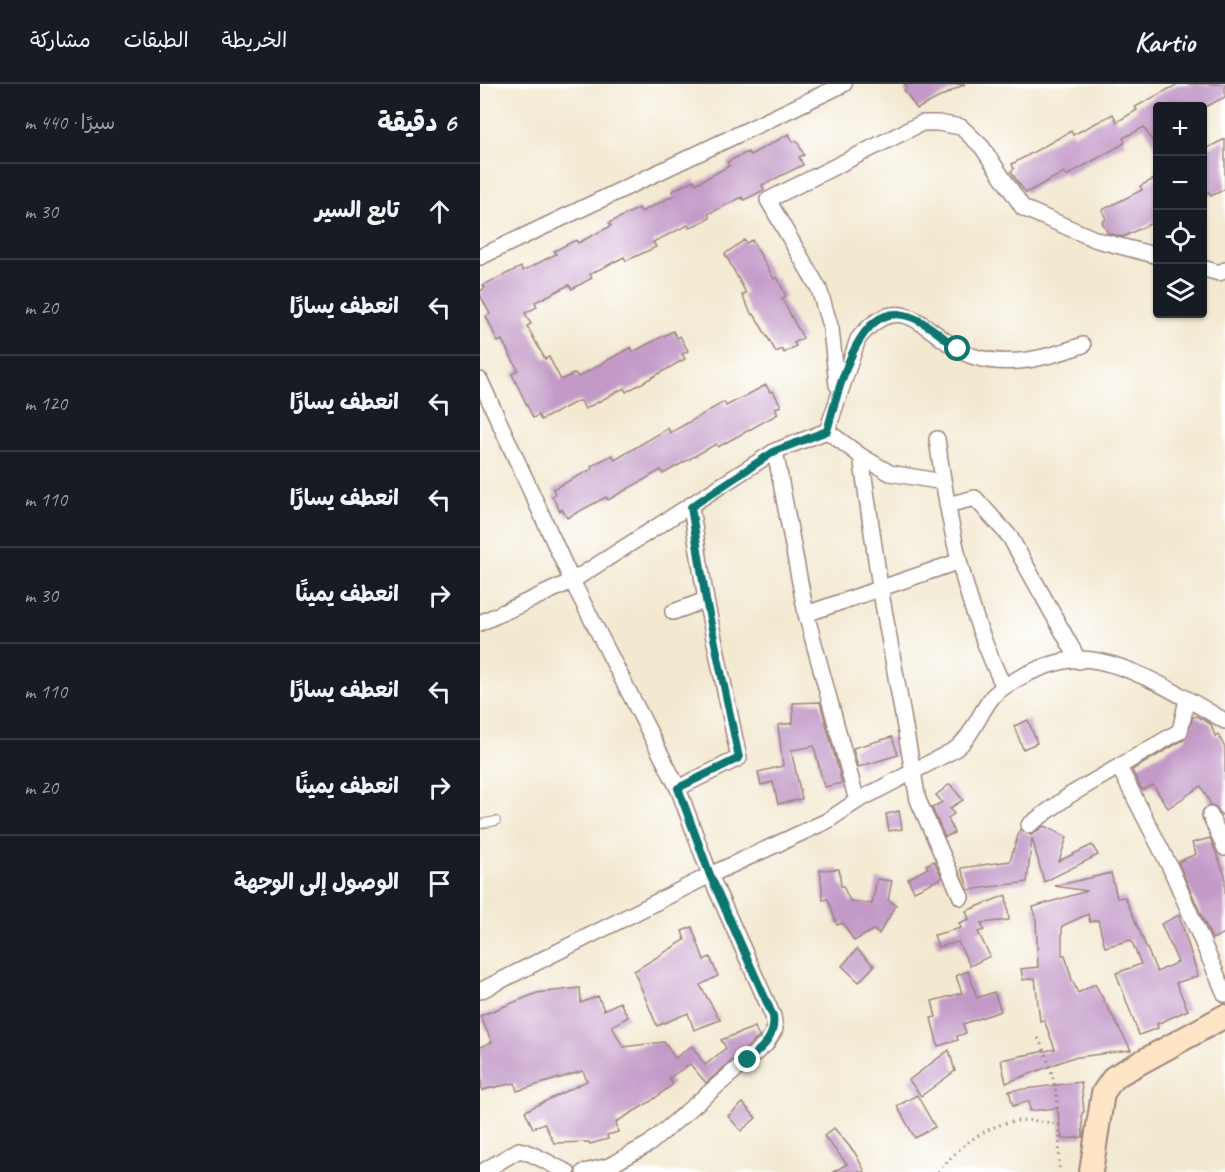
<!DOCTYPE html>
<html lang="ar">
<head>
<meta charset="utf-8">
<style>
  :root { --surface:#171b24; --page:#242831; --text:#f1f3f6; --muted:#9ea1a6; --line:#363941 }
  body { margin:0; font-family:Caveat,"Playpen Sans Arabic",sans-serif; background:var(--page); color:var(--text); direction:rtl }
  .controls { position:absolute; right:18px; top:18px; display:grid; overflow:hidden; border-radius:6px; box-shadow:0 2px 4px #0004 }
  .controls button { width:54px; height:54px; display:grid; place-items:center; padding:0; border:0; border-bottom:2px solid var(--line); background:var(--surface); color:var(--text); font:30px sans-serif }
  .stop { position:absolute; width:18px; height:18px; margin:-14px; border:4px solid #0f766e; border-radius:50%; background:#fff }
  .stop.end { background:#0f766e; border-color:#fff; box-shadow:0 2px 6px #0008 }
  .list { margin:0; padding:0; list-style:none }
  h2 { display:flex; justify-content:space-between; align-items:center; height:78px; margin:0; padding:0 24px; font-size:26px }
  h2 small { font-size:20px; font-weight:400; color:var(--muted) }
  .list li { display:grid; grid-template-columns:39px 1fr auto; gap:18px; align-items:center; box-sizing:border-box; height:96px; padding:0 24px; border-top:2px solid var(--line) }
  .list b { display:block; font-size:22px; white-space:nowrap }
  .list em { font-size:20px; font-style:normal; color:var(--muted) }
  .icon { flex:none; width:33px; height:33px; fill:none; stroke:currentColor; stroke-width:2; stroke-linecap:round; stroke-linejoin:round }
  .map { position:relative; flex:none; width:745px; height:1088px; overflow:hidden; direction:ltr }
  header { display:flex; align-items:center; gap:36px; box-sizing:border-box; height:84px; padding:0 30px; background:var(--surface); border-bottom:2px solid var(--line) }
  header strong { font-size:28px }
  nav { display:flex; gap:33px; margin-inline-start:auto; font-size:21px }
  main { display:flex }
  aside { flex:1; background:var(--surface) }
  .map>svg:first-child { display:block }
  .building { fill:#c299c7 }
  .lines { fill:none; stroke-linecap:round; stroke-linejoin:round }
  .lane-casing { stroke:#9e847e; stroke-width:10 }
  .street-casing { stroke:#9e847e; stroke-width:18 }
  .secondary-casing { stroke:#9e847e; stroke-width:26 }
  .path { stroke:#9e847e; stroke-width:3; stroke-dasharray:1.5 4.5; stroke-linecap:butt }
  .lane { stroke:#fff; stroke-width:8 }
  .street { stroke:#fff; stroke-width:15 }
  .secondary { stroke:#fde5c5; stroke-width:22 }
  .route { stroke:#0f766e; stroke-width:8 }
</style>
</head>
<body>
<header>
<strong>Kartio</strong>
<nav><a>الخريطة</a><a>الطبقات</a><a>مشاركة</a></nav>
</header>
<main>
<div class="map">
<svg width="745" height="1088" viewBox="0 0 745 1088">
  <rect width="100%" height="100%" fill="#fff"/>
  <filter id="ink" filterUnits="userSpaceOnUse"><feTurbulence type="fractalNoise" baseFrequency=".0167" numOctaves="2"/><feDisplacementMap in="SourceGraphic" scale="12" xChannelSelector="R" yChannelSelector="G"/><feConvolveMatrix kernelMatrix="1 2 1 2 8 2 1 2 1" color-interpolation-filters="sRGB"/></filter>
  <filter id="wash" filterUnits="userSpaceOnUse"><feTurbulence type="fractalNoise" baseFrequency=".008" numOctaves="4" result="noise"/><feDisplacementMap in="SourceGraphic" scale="24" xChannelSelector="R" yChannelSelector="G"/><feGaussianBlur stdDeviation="1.35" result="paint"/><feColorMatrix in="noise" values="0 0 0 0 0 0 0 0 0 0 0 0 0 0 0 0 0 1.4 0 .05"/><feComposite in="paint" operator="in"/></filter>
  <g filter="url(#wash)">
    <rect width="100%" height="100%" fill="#f3e9d1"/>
    <g id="blocks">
      <!-- building -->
      <g class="building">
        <path d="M425,0h60l-48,25 -13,-19 3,-2z"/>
        <path d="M698,0h47v13l-18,9h-49v45l-14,-24 -21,11 2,5 -59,33 -2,-4 -38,21 -9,-12 -6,-10 3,-2 -2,-5 59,-33 2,4 40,-21 4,8 20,-12 -2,-3z"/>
        <path d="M309,50l4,8 4,-1 7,14 -5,2 4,8 -41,20 2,5 -20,10 -2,-3 -34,17 2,4 -21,10 -1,-3 -35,17 3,5 -30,14 -2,-4 -34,17 2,4 -20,11 -3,-4 -34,17 2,5 -12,6 6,11 -4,2 18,33 4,-2 12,23 14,-7 3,4 53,-30 2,5 40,-21 4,7 3,-2 8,15 -6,3 3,5 -59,33 -2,-4 -39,21 -4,-8h-3l-37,19 -3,-5 -5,3 -21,-44 6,-4 -16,-30 -4,2 -12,-26 4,-2 -10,-19v-4l5,-3 -2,-3 38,-18 2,4 33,-17 -2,-3 22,-11 2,3 33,-17 -2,-3 30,-15 2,4 20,-10 13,-7 -2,-4 22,-11 2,4 33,-18 -2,-4 21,-10 2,3z"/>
        <path d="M745,55v50l-14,7 -2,-4 -6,3v-45z"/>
        <path d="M678,93v43l-35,17 -15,-4 -6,-11 4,-3 -4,-9 40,-20 -2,-4z"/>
        <path d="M264,156l2,3 6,-3 22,39 3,-2 9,19 -4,3 21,39 -9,5 2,3 -12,7 -2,-4 -6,3 -22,-38 -2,1 -10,-20 4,-2 -21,-39z"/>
        <path d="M286,301l4,7 3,-1 8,15 -6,2 3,6 -60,33 -2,-3 -53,30 -2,-4 -53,30 -2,-3 -39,21 -5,-9 -2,2 -8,-15 3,-2 -2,-5 39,-20 -1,-3 21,-11 3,5 53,-32 2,5 54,-31 2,4z"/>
        <path d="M340,618l22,81 -18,4 -10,-41 -23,4 11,49 -24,5 -5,-22 -12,3 -3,-13 25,-6 -5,-41 15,-2v-20z"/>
        <path d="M716,632l15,8 4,12 3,-2 7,14v65l-4,2 -5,-8 -5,-2 -10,-19 -33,22 -15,-23 -11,5 -10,-20 53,-31 8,-22z"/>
        <path d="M548,636l9,23 -14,6 -9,-23z"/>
        <path d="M412,653l6,18 -40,12 -5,-19z"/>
        <path d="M470,700l13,16 -13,8 4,6 -6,4 6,15 -9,4 -13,-29 10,-6 -6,-7z"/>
        <path d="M419,727l3,18 -13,2 -3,-17z"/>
        <path d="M564,742l23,11 -8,24 33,-16 6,10 -54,27 -12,-44 -5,44 -58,8 -8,-22 49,-7 10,-32 11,6z"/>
        <path d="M730,754l15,37v58l-13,6 -34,-77 18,-8 -4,-11z"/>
        <path d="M454,777l8,17 -28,13 -6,-12 20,-11 -2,-3z"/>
        <path d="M359,785l2,17h2l7,15 22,3 5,-25 15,2 -4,19 8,5 -17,29 -6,-4 -19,11 -11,-18 -6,2 -9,-26 -5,1 -3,-30z"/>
        <path d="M631,789l6,25 8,-1 32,75 21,-10 -17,-38 18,-9 19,61 -22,7 12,27 -31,14 1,4 -19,7 -23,-62 25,-9 -10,-24 -26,7 -7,-27 -8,2 -2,-8 -26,12v29h3l7,25 6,13 17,-9 36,66 -60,8 -65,25 -5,-23 54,-11 -11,-29 -4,1 -5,-43 -12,2 -2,-11 17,-2 -2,-49 -3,-11 54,-16 -32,-5z"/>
        <path d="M526,811l3,25 -28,3 3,7 -6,2 12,24 -20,10 -12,-24 -20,5 -4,-12 27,-7 -2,-5 10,-4 -3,-8z"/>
        <path d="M212,843l12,33 6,-3 8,19 -18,9 20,35 -26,10 -6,-17 -31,13 -23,-55 51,-31 -3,-9z"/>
        <path d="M377,865l17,17 -15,16 -17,-16z"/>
        <path d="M488,887l9,27 17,-6 7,19 -38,13 3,9 -9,3 1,4 -20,6 -7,-28 5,-1 -4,-16 30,-8 -6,-17z"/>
        <path d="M100,904l1,15 17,-7 6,14 16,-8 8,15 -16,9 11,21 41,-5 11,16 17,-12 13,19 21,-17 -5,-8 34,-13 4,10 -53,46 -16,-19 -21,14 4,6 -23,18 -34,20 2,10 -11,3 1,4 -18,5 -1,-2 -35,1 -10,-20 -11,5 -8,-17 62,-30 -4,-10 -66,20 -2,-8 -33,7 -2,-43 12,-5 -12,-26 57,-23z"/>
        <path d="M469,966l6,21 -34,25 -12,-16z"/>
        <path d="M601,998l3,30 -2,1 1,24 -21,2 -5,-31 -27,3 -1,-10 -16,5 -4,-15z"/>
        <path d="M437,1011l18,32 -20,11 -18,-32z"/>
        <path d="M263,1019l13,15 -15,13 -13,-15z"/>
        <path d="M354,1044l21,25 10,19h-32l14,-8 -23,-28z"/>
      </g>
    </g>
  </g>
  <g filter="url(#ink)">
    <use href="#blocks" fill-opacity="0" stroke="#9e847e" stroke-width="1.5"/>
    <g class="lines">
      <!-- lane casing -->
      <g class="lane-casing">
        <path id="lane" d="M0,740l16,-3"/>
      </g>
      <!-- street casing -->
      <g class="street-casing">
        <g id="street">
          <path d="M0,173l364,-173"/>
          <path d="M722,184l17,5 6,-3"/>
          <path d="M0,296l92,201 106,207 32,87 -230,116"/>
          <path d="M357,301l-6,-56 -12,-40 -51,-89 154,-77h16l23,4 21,20 41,61 74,32 61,16"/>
          <path d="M347,347l34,25 19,131 38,213 43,97"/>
          <path d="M457,355c12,87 28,168 67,248"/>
          <path d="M295,367l31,163 51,187"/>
          <path d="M381,372l29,17 53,9"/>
          <path d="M467,421l28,-7 35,39 69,124"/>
          <path d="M193,528l33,-12"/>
          <path d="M326,530l151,-52"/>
          <path d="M0,539l92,-42 203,-130 52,-20 31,-92c47,-59 73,5 117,18 37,11 74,0 108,-12"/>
          <path d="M639,683l51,100 55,127"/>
          <path d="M198,704l61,-30 -33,-158 -15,-93"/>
          <path d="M730,731l15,33"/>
          <path d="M549,741l41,-30 110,-64 7,-31"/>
          <path d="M2,1088l37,-22c18,4 31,15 48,22"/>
          <path d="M104,1088l25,-6 40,-22 117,-100 9,-15 -2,-13 -63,-141 117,-54 30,-20 97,-51c19,-13 25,-38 40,-55 10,-10 23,-16 35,-22 18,-8 43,-16 63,-13 43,6 95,39 133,61"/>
        </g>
      </g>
      <!-- secondary casing -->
      <g class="secondary-casing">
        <path id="secondary" d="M611,1088l12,-79 11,-16 111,-61"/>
      </g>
      <!-- path -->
      <g class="path">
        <path d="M558,954c23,45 22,85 21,134"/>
        <path d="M458,1088c33,-39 69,-62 121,-47"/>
      </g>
      <!-- lane -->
      <use href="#lane" class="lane"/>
      <!-- street -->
      <use href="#street" class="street"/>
      <!-- secondary -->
      <use href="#secondary" class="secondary"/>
    </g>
  </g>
  <g class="lines" filter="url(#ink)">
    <!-- route -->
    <path class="route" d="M268,976c15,-13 28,-23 25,-44l-63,-141 -32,-87 61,-30 -33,-158 -15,-93 84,-56 52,-20c10,-33 28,-127 77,-116 20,4 38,22 54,34"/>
  </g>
</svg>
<div class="controls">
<button>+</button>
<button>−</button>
<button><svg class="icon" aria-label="locate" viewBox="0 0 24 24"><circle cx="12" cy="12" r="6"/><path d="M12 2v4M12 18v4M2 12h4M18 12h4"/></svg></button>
<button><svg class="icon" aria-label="layers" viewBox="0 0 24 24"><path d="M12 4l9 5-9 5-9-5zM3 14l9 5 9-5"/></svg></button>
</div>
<div class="stop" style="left:478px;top:265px"></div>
<div class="stop end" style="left:268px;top:976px"></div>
</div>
<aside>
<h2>6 دقيقة<small>سيرًا · 440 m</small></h2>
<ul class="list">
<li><svg class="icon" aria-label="ahead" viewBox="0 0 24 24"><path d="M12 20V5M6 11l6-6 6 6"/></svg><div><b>تابع السير</b></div><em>30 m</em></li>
<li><svg class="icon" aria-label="left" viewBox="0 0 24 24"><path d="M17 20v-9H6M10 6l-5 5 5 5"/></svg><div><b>انعطف يسارًا</b></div><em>20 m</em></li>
<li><svg class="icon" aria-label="left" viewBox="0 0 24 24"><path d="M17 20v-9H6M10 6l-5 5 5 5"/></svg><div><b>انعطف يسارًا</b></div><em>120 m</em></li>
<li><svg class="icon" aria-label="left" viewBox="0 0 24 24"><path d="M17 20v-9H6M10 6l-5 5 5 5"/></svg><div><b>انعطف يسارًا</b></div><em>110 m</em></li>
<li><svg class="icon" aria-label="right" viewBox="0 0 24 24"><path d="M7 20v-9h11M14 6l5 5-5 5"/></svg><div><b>انعطف يمينًا</b></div><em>30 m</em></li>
<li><svg class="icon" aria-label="left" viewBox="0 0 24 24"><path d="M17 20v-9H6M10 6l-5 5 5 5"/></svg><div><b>انعطف يسارًا</b></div><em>110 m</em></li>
<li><svg class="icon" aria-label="right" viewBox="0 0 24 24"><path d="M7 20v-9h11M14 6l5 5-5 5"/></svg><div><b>انعطف يمينًا</b></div><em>20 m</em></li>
<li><svg class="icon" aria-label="arrive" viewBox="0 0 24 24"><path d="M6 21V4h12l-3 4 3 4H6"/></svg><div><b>الوصول إلى الوجهة</b></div></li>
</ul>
</aside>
</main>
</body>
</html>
